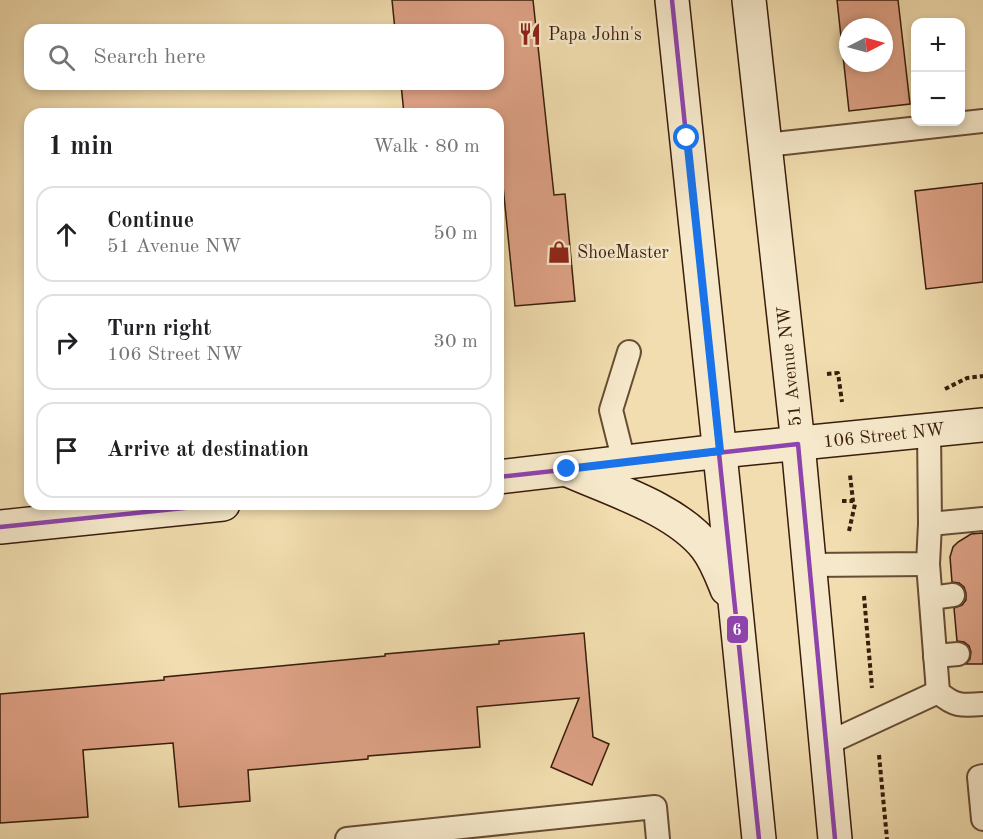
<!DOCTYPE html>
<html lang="en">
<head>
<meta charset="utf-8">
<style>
  :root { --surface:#fff; --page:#f2f2f2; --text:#202124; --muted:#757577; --line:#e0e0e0 }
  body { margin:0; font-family:"Old Standard TT",serif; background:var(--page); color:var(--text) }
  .controls { position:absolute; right:18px; top:18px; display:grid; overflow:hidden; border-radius:12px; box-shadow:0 3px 9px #0003 }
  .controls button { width:54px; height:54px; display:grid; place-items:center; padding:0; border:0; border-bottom:2px solid var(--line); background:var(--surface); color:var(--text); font:30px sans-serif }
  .compass { position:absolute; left:839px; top:18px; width:54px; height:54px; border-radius:50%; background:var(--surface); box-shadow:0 3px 9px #0003; rotate:84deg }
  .stop { position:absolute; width:18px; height:18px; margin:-14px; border:4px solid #1a73e8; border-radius:50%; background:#fff }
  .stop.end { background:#1a73e8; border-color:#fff; box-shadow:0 2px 6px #0008 }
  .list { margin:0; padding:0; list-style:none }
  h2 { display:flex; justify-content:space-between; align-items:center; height:78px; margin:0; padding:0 24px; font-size:26px }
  h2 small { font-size:20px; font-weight:400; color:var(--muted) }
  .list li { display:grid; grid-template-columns:39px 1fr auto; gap:18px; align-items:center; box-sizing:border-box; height:96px; margin:0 12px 12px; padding:0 12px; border:2px solid var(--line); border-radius:18px }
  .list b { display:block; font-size:22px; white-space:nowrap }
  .list p { margin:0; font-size:20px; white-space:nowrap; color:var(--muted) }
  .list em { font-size:20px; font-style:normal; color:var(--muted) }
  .icon { flex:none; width:33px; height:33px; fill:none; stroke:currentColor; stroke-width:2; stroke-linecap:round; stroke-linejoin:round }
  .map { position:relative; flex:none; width:983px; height:839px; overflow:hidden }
  .search { position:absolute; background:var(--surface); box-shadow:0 3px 9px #0003; left:24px; top:24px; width:480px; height:66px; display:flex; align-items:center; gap:15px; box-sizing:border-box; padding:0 21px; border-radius:18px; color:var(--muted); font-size:22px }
  .panel { position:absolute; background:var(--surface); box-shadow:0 3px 9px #0003; left:24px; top:108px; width:480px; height:402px; border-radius:18px }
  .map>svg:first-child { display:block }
  .building { fill:#dda185; stroke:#391d0b; stroke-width:1.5; fill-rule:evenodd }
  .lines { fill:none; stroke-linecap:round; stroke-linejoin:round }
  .lane-casing { stroke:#674d34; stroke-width:26 }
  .secondary-casing { stroke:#391d0b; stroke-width:36 }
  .path { stroke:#391d0b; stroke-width:4; stroke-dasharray:4.5 3; stroke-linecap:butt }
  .lane { stroke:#f6e9cb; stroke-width:22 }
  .secondary { stroke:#f6e9cb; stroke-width:33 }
  .bus-1-casing { stroke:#f6e9cb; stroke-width:9 }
  .bus-1 { stroke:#8e44ad; stroke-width:4.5 }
  .route { stroke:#1a73e8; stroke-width:8 }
  .labels { text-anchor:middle; stroke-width:5; stroke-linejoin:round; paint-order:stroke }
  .poi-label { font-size:18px; fill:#391d0b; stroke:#f6e9cb; text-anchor:start }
  .street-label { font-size:18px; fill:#391d0b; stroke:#f6e9cb }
  .line-badge { stroke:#f6e9cb; stroke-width:2 }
  .badge-label { font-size:16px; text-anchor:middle; font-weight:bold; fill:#fff }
</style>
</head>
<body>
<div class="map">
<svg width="983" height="839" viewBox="0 0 983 839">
  <rect width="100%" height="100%" fill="#f1ddaf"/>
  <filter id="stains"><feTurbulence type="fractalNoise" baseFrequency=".00333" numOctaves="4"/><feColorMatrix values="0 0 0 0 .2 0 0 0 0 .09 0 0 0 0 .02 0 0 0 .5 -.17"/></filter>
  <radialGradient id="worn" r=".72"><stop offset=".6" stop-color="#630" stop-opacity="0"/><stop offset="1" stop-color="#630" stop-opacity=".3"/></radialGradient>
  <!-- building -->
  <g class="building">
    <path d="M392,0h141l21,195 11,-1 10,107 -60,5 -13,-130 -4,1v-63h-94l-3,-30h97v-54h-103z"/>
    <path d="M837,0h61l12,104 -61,7zM848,27h36v36h-36z"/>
    <path d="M983,183v99l-57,7 -11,-98z"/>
    <path d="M983,533v131h-17l4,-5 1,-7 -2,-6 -5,-4 -7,-1 -3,-33 8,-3 4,-5v-7l-2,-6 -5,-4 -7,-1 -2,-25 3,-10 5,-5 13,-8z"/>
    <path d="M584,633l9,104 16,7 -17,41 -41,-18 28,-69 -102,9 3,40 -112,9v3l-120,11 2,31 -71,6 -6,-64 -90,7 5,67 -88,6v-129l164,-14v-3l221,-21v-2l114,-10v-3z"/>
  </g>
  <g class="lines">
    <!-- lane casing -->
    <g class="lane-casing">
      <g id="lane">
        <path d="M766,145l217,-24"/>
        <path d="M624,462l-13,-52 18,-58"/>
        <path d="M930,524l53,-5"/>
        <path d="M928,564l10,128c16,14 23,14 45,12"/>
        <path d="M809,565l119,-1 2,-40 -1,-94"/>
        <path d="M931,598l22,-3"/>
        <path d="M935,656l23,-2"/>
        <path d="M826,744l112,-52"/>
        <path d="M983,776l-4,1 4,42"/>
        <path d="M347,839l308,-32 3,32"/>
      </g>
    </g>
    <!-- secondary casing -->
    <g class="secondary-casing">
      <g id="secondary">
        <path d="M672,0l53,502 34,337"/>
        <path d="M749,0l49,444 37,395"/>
        <path d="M568,470c45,20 108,39 138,77 10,13 15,27 21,42"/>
        <path d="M498,477l222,-26 263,-26"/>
        <path d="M0,527l223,-23"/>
      </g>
    </g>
    <!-- path -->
    <g class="path">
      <path d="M827,374l11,-1 4,29"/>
      <path d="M945,389l22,-11 16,-2"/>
      <path d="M842,501h11"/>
      <path d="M849,531l6,-27 -2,-3 -3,-26"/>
      <path d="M864,596l8,92"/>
      <path d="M879,755l8,84"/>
    </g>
    <!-- lane -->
    <use href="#lane" class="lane"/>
    <!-- secondary -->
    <use href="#secondary" class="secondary"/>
    <!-- bus-1 casing -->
    <g class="bus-1-casing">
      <g id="bus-1">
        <path d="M672,0l87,839"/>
        <path d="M498,477l300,-33 37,395"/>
        <path d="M0,527l223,-23"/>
      </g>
    </g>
    <!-- bus-1 -->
    <use href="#bus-1" class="bus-1"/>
  </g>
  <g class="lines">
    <!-- route -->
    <path class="route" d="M567,469l153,-18 -33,-313"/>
  </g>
  <!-- icons -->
  <defs>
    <g id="restaurant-bare" transform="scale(1.8)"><path d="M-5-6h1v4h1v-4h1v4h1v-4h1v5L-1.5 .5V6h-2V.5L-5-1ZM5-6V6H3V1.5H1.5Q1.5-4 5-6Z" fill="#8f2418" stroke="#f6e9cb" stroke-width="2.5" paint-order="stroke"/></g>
    <g id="shop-bare" transform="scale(1.8)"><path d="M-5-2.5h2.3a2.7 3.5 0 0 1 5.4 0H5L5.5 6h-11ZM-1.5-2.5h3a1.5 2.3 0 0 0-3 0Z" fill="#8f2418" stroke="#f6e9cb" stroke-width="2.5" paint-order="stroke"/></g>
  </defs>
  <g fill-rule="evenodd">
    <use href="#restaurant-bare" x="530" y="34"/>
    <use href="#shop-bare" x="559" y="252"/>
  </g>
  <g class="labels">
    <!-- poi labels -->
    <g class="poi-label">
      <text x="548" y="40">Papa John's</text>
      <text x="577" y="258">ShoeMaster</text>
    </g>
    <!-- street labels -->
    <g class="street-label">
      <text transform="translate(789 366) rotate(-96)" y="6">51 Avenue NW</text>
      <text transform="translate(884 435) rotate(-6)" y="6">106 Street NW</text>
    </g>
  </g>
  <rect class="line-badge" x="726" y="615" width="23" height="29" rx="6" fill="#8e44ad"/>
  <g class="badge-label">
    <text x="737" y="635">6</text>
  </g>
  <rect width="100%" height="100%" filter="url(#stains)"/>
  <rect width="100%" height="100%" fill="url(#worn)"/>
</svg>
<div class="controls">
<button>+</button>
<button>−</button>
</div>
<svg class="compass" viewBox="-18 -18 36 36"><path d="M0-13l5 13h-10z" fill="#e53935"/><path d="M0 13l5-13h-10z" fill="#757577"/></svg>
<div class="stop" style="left:687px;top:138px"></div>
<div class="stop end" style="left:567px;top:469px"></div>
<div class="search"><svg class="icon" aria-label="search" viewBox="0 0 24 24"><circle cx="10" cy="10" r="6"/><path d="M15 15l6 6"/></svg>Search here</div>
<section class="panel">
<h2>1 min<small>Walk · 80 m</small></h2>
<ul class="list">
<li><svg class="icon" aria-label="ahead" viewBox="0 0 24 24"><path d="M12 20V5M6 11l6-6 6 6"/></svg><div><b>Continue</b><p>51 Avenue NW</p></div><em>50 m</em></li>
<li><svg class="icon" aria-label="right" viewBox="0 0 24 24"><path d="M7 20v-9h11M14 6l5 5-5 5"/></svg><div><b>Turn right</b><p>106 Street NW</p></div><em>30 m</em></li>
<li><svg class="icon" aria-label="arrive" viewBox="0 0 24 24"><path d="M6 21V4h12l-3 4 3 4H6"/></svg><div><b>Arrive at destination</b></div></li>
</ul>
</section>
</div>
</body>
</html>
